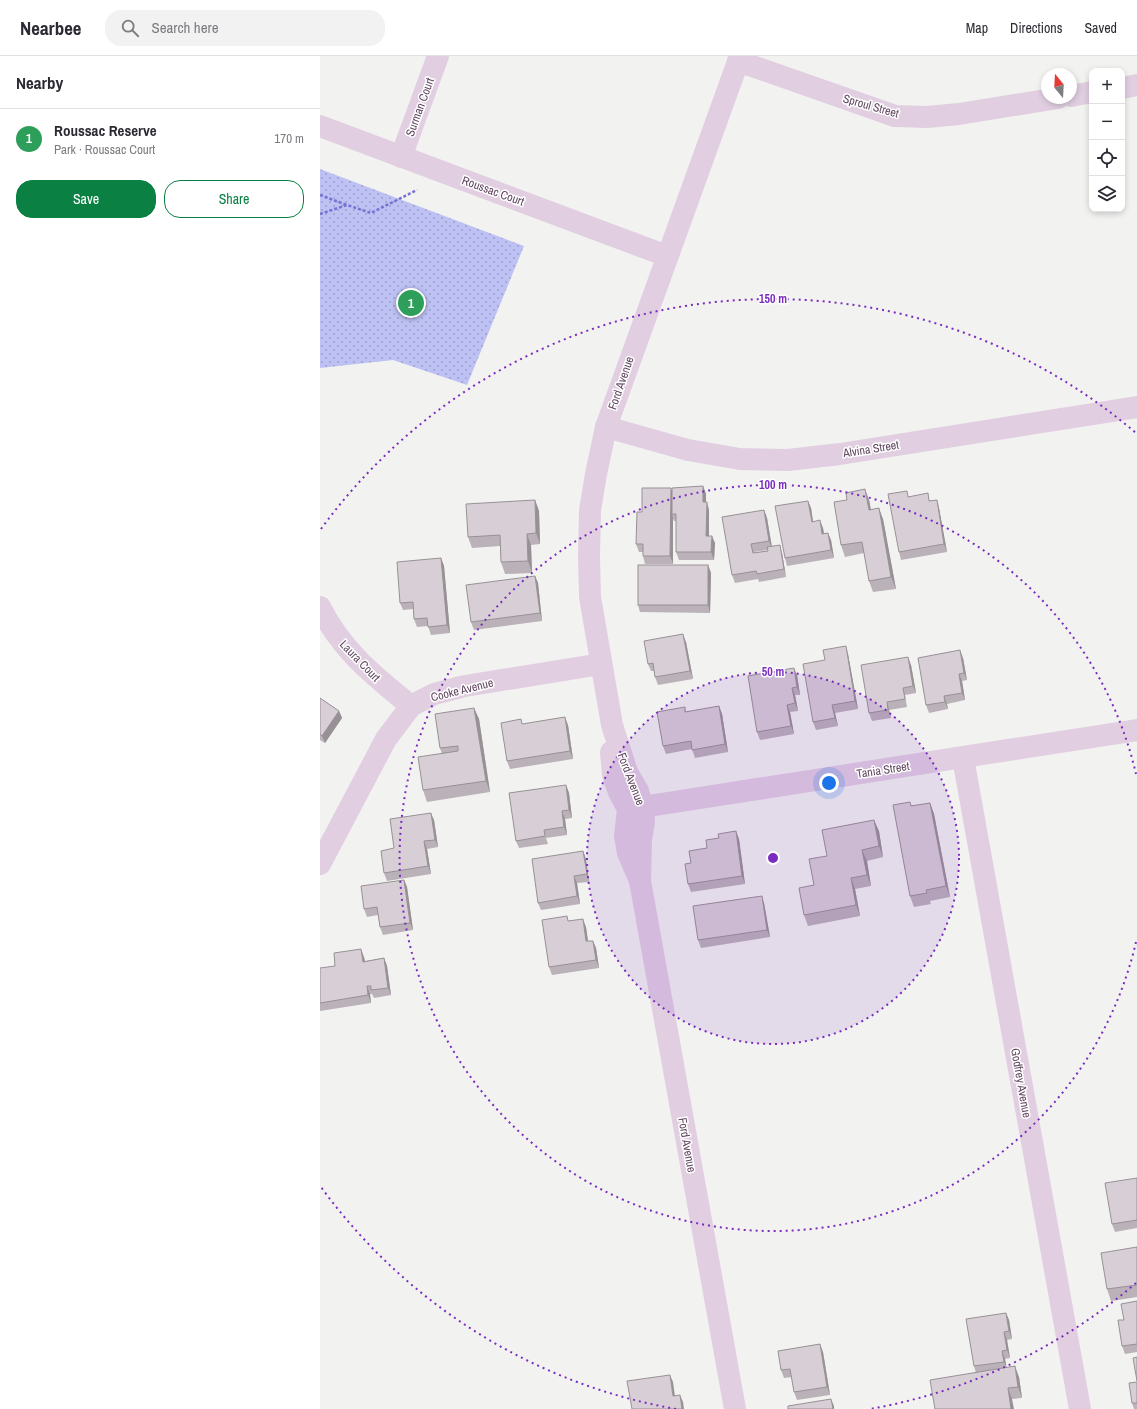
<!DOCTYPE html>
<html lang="en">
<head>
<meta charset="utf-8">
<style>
  :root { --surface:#fff; --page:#f2f2f3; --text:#2b2b33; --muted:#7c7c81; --line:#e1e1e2; --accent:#0b8043 }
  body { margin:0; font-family:"Archivo Narrow",sans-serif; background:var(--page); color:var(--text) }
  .controls { position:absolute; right:12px; top:12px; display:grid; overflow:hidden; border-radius:8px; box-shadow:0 2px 6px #0003 }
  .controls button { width:36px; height:36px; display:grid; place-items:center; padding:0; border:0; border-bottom:1px solid var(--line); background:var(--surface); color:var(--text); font:20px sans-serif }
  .compass { position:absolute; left:721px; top:12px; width:36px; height:36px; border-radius:50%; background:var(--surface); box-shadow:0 2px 6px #0003; rotate:342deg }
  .you { position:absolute; left:509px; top:727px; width:14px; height:14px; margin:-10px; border:3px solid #fff; border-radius:50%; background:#1a73e8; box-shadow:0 0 0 6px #1a73e833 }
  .badge { display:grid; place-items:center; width:26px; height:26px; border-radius:50%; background:var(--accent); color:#fff; font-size:13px; font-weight:700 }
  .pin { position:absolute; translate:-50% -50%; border:2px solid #fff; box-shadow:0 1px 4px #0006 }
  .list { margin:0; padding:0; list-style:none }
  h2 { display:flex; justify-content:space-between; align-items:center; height:52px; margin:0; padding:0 16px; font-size:17px }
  h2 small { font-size:13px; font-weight:400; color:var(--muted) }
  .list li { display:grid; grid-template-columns:26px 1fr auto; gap:12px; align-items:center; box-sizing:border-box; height:60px; padding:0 16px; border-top:1px solid var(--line) }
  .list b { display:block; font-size:15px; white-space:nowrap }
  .list p { margin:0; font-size:13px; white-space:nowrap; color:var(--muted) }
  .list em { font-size:13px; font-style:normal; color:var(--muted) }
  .actions { display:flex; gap:8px; padding:12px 16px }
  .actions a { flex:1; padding:9px 0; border:1px solid var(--accent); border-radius:16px; text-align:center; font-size:14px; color:var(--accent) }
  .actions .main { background:var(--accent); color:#fff }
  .icon { flex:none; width:22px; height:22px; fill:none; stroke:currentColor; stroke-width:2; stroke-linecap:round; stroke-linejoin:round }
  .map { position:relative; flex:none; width:817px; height:1353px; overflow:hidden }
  header { display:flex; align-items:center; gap:24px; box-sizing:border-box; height:56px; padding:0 20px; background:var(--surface); border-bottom:1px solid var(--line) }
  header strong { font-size:19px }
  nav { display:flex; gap:22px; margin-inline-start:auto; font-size:14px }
  .search { width:280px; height:36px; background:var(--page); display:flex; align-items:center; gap:10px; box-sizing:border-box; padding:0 14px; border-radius:16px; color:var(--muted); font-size:15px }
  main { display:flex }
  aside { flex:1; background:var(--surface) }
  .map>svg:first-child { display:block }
  .grass { fill:url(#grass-dots) }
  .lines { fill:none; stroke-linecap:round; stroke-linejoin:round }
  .path { stroke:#7773d3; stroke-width:2.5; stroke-dasharray:3 2; stroke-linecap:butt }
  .minor { stroke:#e1cfe1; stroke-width:22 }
  .wall { fill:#bab2b8; fill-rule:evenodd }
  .shaded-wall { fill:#979196 }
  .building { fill:#d8cfd6; stroke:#979196 }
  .ring { fill:none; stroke:#7b2cbf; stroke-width:2; stroke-dasharray:2 4 }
  .labels { text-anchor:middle; stroke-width:3; stroke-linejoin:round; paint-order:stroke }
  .street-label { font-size:12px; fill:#60475f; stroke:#fff }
  .centre { fill:#7b2cbf; stroke:#fff; stroke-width:2 }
  .ring-label { font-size:12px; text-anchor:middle; font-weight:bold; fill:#7b2cbf; stroke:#fff; stroke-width:3; stroke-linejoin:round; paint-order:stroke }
</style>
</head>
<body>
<header>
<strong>Nearbee</strong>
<div class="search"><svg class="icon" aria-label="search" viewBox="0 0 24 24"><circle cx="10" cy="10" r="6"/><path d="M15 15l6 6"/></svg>Search here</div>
<nav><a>Map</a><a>Directions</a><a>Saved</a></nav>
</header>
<main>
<aside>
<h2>Nearby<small></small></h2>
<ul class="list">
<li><span class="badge" style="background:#2e9e5b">1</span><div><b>Roussac Reserve</b><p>Park · Roussac Court</p></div><em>170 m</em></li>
</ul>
<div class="actions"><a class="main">Save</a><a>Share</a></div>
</aside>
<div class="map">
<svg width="817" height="1353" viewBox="0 0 817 1353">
  <defs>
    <pattern id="grass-dots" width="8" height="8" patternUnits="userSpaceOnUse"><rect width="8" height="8" fill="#bdc1f3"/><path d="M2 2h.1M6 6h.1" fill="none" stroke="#9d9fc8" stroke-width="1.8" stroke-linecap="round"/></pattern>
  </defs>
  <rect width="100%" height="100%" fill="#f2f3f1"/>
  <!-- grass -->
  <path class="grass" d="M0,113l204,77 -57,139 -74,-25 -73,8z"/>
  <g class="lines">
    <!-- path -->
    <g class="path">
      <path d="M0,139l27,10"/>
      <path d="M0,158l27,-9 24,8 46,-23"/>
    </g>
    <!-- minor -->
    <g class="minor">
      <path d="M418,5l157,55 32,1 32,-3 99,-16"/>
      <path d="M802,32l15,-3"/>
      <path d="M751,40l21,-4"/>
      <path d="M0,70l347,130"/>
      <path d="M81,101l37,-101"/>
      <path d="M286,371l82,23 52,9 48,1 52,-6 297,-47"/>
      <path d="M0,551c22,44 54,69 91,99"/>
      <path d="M291,696l2,23 6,17 9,17 -3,27 3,17 12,28 95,528"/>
      <path d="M643,702l117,651"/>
      <path d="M309,753l508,-79"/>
      <path d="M0,808l66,-125 25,-33 23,-12 31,-8 136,-22"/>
      <path d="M320,825l1,-42 3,-17 -1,-15 -5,-16 -11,-19 -15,-47 -22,-128 -1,-40 1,-47 6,-36 10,-47 134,-371"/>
    </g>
  </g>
  <!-- wall -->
  <g class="wall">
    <path d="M383,430l3,8v8l3,8v26l6,7 -1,17h-35l-3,-8v-31h-2l-1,-3v46h-28l-2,-8v-4h-4l-3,-8 6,-32 30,-21z"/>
    <path d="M589,440l22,5 6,-1 2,8 8,44 -46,8 -2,-8z"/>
    <path d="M215,444l4,11 1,33 -9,1 1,28 -27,1 -4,-12 -1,-16 -28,2 -4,-11z"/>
    <path d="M549,444l2,10 12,9 13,70 -23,3 -4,-11 -5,-28 -19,4 -4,-12z"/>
    <path d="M488,445l3,7 2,13 10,7 1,5 7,7 3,18 -47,8 -2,-8z"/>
    <path d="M444,454l3,8 5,28 10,7 4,24 -27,5 -1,-3 -23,4 -3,-8zM448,494v1l-14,2v-1z"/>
    <path d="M121,502l3,8 6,67 -19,2 -3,-9 -11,1 -3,-8 -1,-10 -10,1 -3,-7z"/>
    <path d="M388,509l3,8 -1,40 -70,-1 -2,-7z"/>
    <path d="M215,520l3,7 4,38 -68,9 -3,-8z"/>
    <path d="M366,586l7,37 -35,6 -3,-8 -1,-6h-3l-3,-7z"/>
    <path d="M528,598l10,55 -23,4 3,13 -22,4 -3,-8z"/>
    <path d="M643,602l4,22 -5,1 3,19 -18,4 1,5 -19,4 -3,-8z"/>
    <path d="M591,609l5,28 -11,2 2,12 -18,3 2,8 -19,3 -3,-8z"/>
    <path d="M477,619l3,20h-5l3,16 -8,1 4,22 -34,6 -3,-8z"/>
    <path d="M0,642l19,13 3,7 -17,25 -5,-3z"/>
    <path d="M399,650l3,8 6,38 -33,6 -3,-9 -26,5 -3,-8 22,-39 1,5z"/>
    <path d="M154,652l5,11 11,73 -63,10 -4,-12 19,-36 -2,-6z"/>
    <path d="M203,668l45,1 5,34 -63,10 -3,-8z"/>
    <path d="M246,729l3,8 3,25 -7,1 2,16 -21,3 2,6 -29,4 -3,-7z"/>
    <path d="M590,746l1,4 19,-3 4,11 16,83 -20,4 1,3 -17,3 -4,-11z"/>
    <path d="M114,764l4,27 -11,2 4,25 -44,7 -3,-8 10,-25z"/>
    <path d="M559,775l4,26 -16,4 4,25 -16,3 5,27 -52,10 -4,-11 10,-30 13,-29z"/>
    <path d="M419,783l6,45 -54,8 -3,-8 3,-21 16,-15z"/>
    <path d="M263,795l3,8 3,23 -12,1 3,21 -39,6 -3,-7z"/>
    <path d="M84,824l3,7 6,43 -30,5 -3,-8 -2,-12 -11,2 -3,-8z"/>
    <path d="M444,847l6,34 -69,11 -3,-8z"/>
    <path d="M247,860l1,5 18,6 2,14h5l3,7 3,20 -47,7 -3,-8z"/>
    <path d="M44,901l1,4 19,-3 3,8 4,29 -17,3 -2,-4h-2l1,9 -51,8v-43l15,-2z"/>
    <path d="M817,1122v50l-22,4 -3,-8z"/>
    <path d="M817,1191v50l-26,4 -4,-12z"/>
    <path d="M817,1245v51l-12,2 -3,-8 2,-26z"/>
    <path d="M686,1257l3,7 3,19 -5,1 3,18 -5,1 1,9 13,9 3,21 -10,1 -36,-26 -2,-7z"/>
    <path d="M503,1296l7,43 -33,5 -3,-8 -2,-15 -8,1 -3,-8z"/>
    <path d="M817,1326v27h-3l-2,-6z"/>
  </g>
  <!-- shaded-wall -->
  <g class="shaded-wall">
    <path d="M383,430l3,8v16l-3,-8z"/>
    <path d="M351,432l2,8 -1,18 1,4v46l-3,-8z"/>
    <path d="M545,433l4,11 4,21 -4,-11z"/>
    <path d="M215,444l4,11 1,33 -4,-11z"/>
    <path d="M617,444l2,8 8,44 -3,-8z"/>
    <path d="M488,445l3,7 3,21 -2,-7z"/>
    <path d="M387,446l2,8v33l-3,-7z"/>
    <path d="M559,452l4,11 13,70 -5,-12z"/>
    <path d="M444,454l3,8 5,31 -3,-8z"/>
    <path d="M500,464l3,8 2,13 -3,-7z"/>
    <path d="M508,477l3,7 3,18 -3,-8z"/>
    <path d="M207,478l4,11 1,28 -4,-12z"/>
    <path d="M392,480l3,7 -1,17 -3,-8z"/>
    <path d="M460,489l2,8 4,24 -2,-8z"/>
    <path d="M121,502l3,8 6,67 -3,-8z"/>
    <path d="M388,509l3,8 -1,40 -2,-8z"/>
    <path d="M215,520l3,7 4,38 -2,-8z"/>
    <path d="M363,578l3,8 7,37 -3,-8z"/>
    <path d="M526,590l2,8 10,55 -3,-8z"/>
    <path d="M640,594l3,8 4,22 -3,-7z"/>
    <path d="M588,601l3,8 5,28 -3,-7z"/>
    <path d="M474,612l3,7 3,20 -3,-8z"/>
    <path d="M639,618l3,7 3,19 -3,-7z"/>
    <path d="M472,632l3,7 3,16 -3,-8z"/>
    <path d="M624,640l3,8 1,5 -3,-7z"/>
    <path d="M567,646l4,16 -3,-8z"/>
    <path d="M467,649l3,7 4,22 -3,-8z"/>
    <path d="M512,649l3,8 3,13 -3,-8z"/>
    <path d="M399,650l3,8 6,38 -3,-8z"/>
    <path d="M154,652l5,11 11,73 -4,-11z"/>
    <path d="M19,655l3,7 -17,25 -3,-7z"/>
    <path d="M245,661l3,8 5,34 -3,-8z"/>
    <path d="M246,729l3,8 3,25 -3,-8z"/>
    <path d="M610,747l4,11 16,83 -4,-11z"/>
    <path d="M242,755l3,8 2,16 -3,-8z"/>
    <path d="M111,757l3,7 4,27 -3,-7z"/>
    <path d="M554,764l5,11 4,26 -4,-11z"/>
    <path d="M416,775l3,8 6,45 -3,-8z"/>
    <path d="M104,785l3,8 4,25 -3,-8z"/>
    <path d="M542,794l5,11 4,25 -4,-11z"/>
    <path d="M263,795l3,8 3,23 -2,-8z"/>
    <path d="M254,820l3,7 3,21 -3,-8z"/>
    <path d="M531,822l4,11 5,27 -4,-11z"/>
    <path d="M84,824l3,7 6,43 -3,-7z"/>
    <path d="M442,840l2,7 6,34 -3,-7z"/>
    <path d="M263,863l3,8 3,22 -3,-8z"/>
    <path d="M273,885l3,7 3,20 -3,-8z"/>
    <path d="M41,893l3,8 2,12 -3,-7z"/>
    <path d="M64,902l3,8 4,29 -3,-7z"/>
    <path d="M47,930l3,8 1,9 -3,-8z"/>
    <path d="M686,1257l3,7 3,19 -3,-8z"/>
    <path d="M684,1276l3,8 3,18 -3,-8z"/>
    <path d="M500,1288l3,8 7,43 -3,-8z"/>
    <path d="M682,1295l3,8 2,10 -3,-7z"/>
    <path d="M695,1310l4,11 3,21 -4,-11z"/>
    <path d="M350,1319l3,7 3,22 -3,-8z"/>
    <path d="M688,1332l4,11 2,10h-3z"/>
    <path d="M360,1339l3,7 1,7h-2z"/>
    <path d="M511,1343l3,7v3h-1z"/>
  </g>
  <!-- building -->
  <g class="building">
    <path d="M383,430v16h4l-1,34h6l-1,16h-35v-38h-4v-26z"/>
    <path d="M322,432h29l-1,68h-27v-12h-7l1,-32h5z"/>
    <path d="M545,433l4,21 10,-2 12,69 -22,4 -7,-39 -21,3 -7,-43 13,-2 -1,-7z"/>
    <path d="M587,435l1,6 20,-4 1,8 8,-1 7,44 -45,8 -11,-58z"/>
    <path d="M215,444l1,33 -9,1 1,27 -27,1 -1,-27 -32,2 -2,-33z"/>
    <path d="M488,445l4,21 8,-2 2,14 6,-1 3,17 -46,8 -10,-52z"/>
    <path d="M444,454l5,31 -18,3 2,9 15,-2 -1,-4 13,-2 4,24 -27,5 -1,-3 -24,4 -10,-58z"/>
    <path d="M121,502l6,67 -19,2 -1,-9 -13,1 -1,-17 -13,1 -3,-41z"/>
    <rect x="318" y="509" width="70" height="40"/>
    <path d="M215,520l5,37 -69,9 -5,-37z"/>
    <path d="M363,578l7,37 -35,6 -2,-14 -5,1 -4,-23z"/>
    <path d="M526,590l9,55 -23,4 3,13 -22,4 -10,-58 22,-4 -2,-10z"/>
    <path d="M640,594l4,23 -5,1 3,19 -18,3 1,6 -19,3 -8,-47z"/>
    <path d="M588,601l5,29 -10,2 2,11 -18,3 1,8 -19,3 -8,-48z"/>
    <path d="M474,612l3,19 -5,1 3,15 -8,2 4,21 -34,6 -9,-56z"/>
    <path d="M0,642l19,13 -17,25 -2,-2z"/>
    <path d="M399,650l6,38 -33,6 -1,-9 -28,5 -6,-34 28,-5v5z"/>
    <path d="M154,652l12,73 -63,9 -5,-33 40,-6v-5l-18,2 -5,-34z"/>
    <path d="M245,661l5,34 -63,10 -6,-38 20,-4 1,5z"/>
    <path d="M246,729l3,25 -7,1 2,16 -20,3 1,6 -29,5 -7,-48z"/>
    <path d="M590,746l1,4 19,-3 16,83 -20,4 1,3 -17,3 -17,-91z"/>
    <path d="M111,757l4,27 -11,1 4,25 -44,7 -3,-22 13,-3 -4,-29z"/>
    <path d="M554,764l5,26 -17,4 5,25 -16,3 5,27 -52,10 -5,-27 15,-3 -5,-26 18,-3 -5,-26z"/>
    <path d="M416,775l6,45 -54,8 -3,-20 6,-1 -2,-12 18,-3 -1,-8 13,-2 -1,-4z"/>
    <path d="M263,795l4,23 -13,2 3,20 -39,7 -6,-44z"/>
    <path d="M84,824l6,43 -30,4 -3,-20 -13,2 -3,-23z"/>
    <path d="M442,840l5,34 -69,10 -5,-34z"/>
    <path d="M247,860l1,5 15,-2 3,22h7l3,19 -47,7 -7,-47z"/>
    <path d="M41,893l2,13 21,-4 4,30 -17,2v-4h-4l1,9 -48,8v-35l15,-2 -1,-13z"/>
    <path d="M817,1122v42l-25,4 -7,-41z"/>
    <path d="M817,1191v38l-30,4 -6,-36z"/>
    <path d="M817,1245v43l-15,2 -4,-26h6l-3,-16z"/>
    <path d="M686,1257l3,18 -5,1 3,18 -5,1 2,11 -30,4 -8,-47z"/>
    <path d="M500,1288l7,43 -33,5 -4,-23 -9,1 -3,-19z"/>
    <path d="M817,1301v24l-4,-23z"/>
    <path d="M695,1310l3,21 -10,1 3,21h-76l-5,-29z"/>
    <path d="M350,1319l3,21 7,-1 2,14h-50l-5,-28z"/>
    <path d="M817,1326v21h-5l-3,-20z"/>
    <path d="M511,1343l2,10h-45v-3z"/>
  </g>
  <!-- distance rings -->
  <circle cx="453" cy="802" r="186" fill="#7b2cbf" fill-opacity=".12"/>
  <g class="ring">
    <circle cx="453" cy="802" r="186"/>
    <path d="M816 886A373 373 0 1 1 816 718"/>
    <path d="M816 1227A559 559 0 0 1 550 1353M356 1353A559 559 0 0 1 1 1131M1 473A559 559 0 0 1 816 377"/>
  </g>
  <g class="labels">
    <!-- street labels -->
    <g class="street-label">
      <text transform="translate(551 50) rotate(16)" y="4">Sproul Street</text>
      <text transform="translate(100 51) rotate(-70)" y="4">Surman Court</text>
      <text transform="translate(173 135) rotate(20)" y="4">Roussac Court</text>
      <text transform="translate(301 327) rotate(-71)" y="4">Ford Avenue</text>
      <text transform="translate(551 393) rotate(-9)" y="4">Alvina Street</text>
      <text transform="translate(40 605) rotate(46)" y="4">Laura Court</text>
      <text transform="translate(142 634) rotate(-14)" y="4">Cooke Avenue</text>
      <text transform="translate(563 714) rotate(-9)" y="4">Tania Street</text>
      <text transform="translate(311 723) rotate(69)" y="4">Ford Avenue</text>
      <text transform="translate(701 1027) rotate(80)" y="4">Godfrey Avenue</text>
      <text transform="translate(367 1089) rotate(80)" y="4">Ford Avenue</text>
    </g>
  </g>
  <circle cx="453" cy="802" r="6" class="centre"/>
  <g class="ring-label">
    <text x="453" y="247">150 m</text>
    <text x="453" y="433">100 m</text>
    <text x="453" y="620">50 m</text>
  </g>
</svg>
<div class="controls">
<button>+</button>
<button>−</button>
<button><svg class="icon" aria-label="locate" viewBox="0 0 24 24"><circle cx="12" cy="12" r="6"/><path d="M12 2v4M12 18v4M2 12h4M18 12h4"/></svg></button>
<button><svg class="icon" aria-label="layers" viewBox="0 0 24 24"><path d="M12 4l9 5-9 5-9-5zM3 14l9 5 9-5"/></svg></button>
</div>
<svg class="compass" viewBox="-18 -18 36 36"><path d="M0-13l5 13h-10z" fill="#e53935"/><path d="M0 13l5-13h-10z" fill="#7c7c81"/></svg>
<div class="you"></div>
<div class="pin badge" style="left:91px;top:247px;background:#2e9e5b">1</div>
</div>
</main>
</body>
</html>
